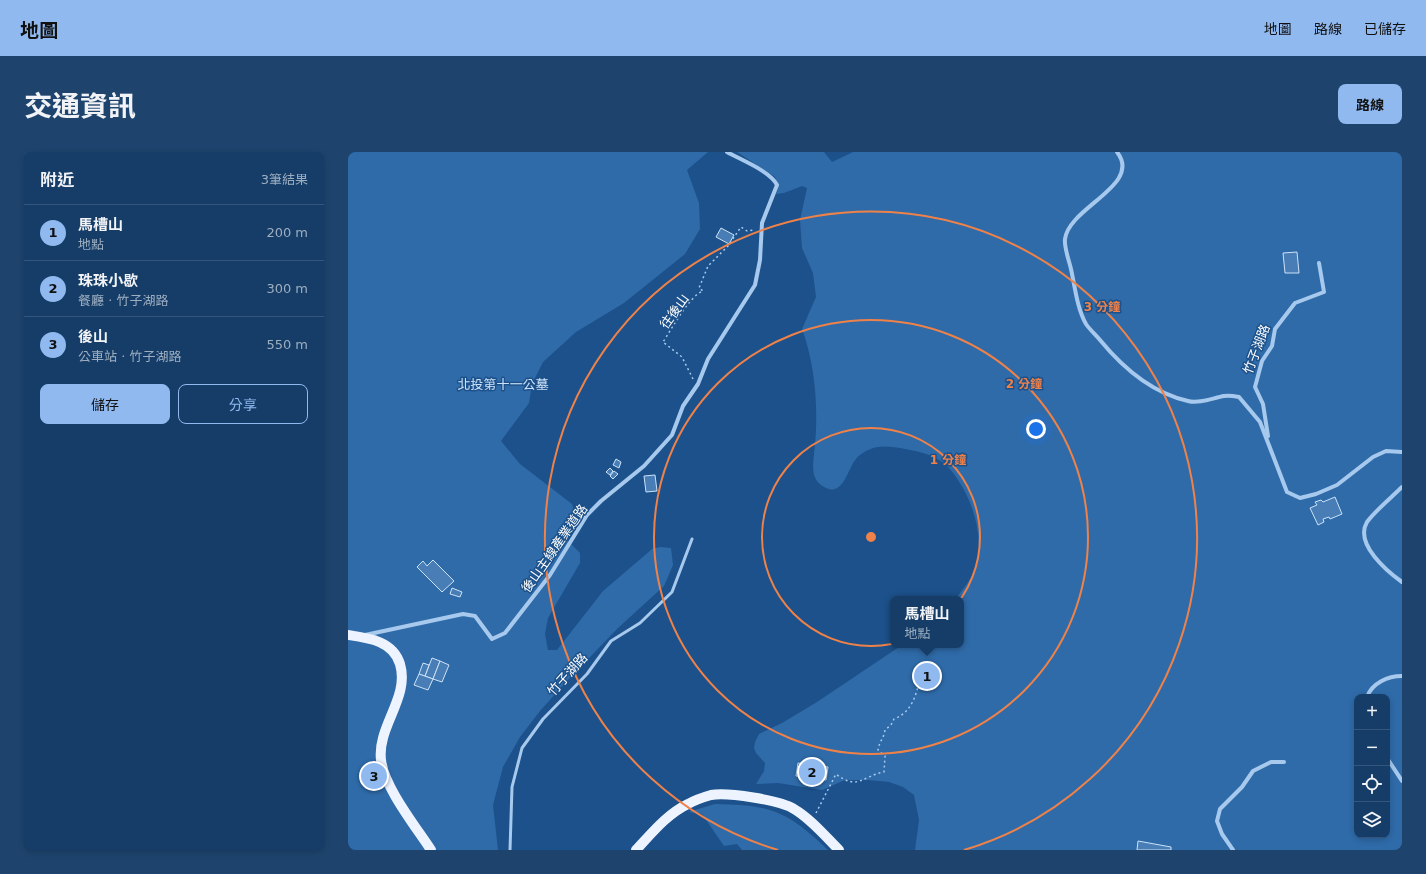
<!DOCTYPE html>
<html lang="zh-TW">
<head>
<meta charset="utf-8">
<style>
  :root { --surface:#153d68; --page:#1e446e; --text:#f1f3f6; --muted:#9daec0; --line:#34567c; --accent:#90b9f0 }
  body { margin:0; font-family:"DejaVu Sans","Noto Sans TC",sans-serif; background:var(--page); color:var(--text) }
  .controls { position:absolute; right:12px; bottom:12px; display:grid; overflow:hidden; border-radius:8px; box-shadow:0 2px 6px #0003 }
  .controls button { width:36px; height:36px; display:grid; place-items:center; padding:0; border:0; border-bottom:1px solid var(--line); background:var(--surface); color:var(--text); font:20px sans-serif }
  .you { position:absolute; left:688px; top:277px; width:14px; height:14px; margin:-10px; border:3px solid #fff; border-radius:50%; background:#1a73e8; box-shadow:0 0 0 6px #1a73e833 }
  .badge { display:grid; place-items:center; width:26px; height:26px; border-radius:50%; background:var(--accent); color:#111; font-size:13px; font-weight:700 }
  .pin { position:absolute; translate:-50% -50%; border:2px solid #fff; box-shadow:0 1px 4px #0006 }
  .popup { position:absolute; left:542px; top:444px; width:74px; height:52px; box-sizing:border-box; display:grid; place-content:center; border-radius:8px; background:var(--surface); filter:drop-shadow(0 1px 3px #0005); font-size:13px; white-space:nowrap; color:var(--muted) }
  .popup b { font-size:15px; color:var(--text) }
  .popup::after { content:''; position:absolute; left:50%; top:100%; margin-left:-8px; border:8px solid transparent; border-top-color:var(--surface) }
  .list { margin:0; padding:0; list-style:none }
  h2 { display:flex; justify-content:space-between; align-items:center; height:52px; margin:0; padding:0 16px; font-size:17px }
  h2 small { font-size:13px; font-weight:400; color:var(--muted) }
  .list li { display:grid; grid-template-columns:26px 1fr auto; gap:12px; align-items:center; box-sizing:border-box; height:56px; padding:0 16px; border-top:1px solid var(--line) }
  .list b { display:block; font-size:15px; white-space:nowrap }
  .list p { margin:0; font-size:13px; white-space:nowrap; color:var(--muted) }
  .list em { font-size:13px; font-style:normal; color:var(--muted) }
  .actions { display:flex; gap:8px; padding:12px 16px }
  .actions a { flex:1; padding:9px 0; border:1px solid var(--accent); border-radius:8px; text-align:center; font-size:14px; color:var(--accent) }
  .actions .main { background:var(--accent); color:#111 }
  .icon { flex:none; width:22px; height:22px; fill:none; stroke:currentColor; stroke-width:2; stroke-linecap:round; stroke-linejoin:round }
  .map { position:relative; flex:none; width:1054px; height:698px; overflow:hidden; border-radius:8px }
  header { display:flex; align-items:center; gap:24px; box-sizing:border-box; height:56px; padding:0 20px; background:var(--accent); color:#111 }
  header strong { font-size:19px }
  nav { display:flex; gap:22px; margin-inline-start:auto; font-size:14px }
  .intro { display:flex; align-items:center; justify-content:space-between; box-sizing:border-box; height:96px; padding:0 24px }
  h1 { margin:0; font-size:28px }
  .button { padding:10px 18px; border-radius:8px; background:var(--accent); color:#111; font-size:14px; font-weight:700 }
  main { display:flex; gap:24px; padding:0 24px }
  aside { flex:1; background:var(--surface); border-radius:8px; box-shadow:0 2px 6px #0003 }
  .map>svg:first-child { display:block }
  .green { fill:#2f6ba9; fill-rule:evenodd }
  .building { fill:#497db5; stroke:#cce2f9 }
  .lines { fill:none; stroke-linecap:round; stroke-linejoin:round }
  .path { stroke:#a7c9ed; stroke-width:1.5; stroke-dasharray:2 3; stroke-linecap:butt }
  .lane { stroke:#a7c9ed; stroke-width:3 }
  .street { stroke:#a7c9ed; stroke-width:4 }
  .primary { stroke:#edf4ff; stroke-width:10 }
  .ring { fill:none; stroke:#ee8249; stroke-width:2 }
  .labels { text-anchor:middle; stroke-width:3; stroke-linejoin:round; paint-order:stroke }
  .street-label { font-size:13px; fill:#fff; stroke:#1c518b }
  .park-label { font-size:13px; fill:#cce2f9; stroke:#1c518b }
  .centre { fill:#ee8249; stroke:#1c518b; stroke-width:2 }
  .ring-label { font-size:12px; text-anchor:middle; font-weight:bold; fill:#ee8249; stroke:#1c518b; stroke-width:3; stroke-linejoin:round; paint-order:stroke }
</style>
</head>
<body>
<header>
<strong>地圖</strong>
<nav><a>地圖</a><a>路線</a><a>已儲存</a></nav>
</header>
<div class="intro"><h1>交通資訊</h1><a class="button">路線</a></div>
<main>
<aside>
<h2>附近<small>3筆結果</small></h2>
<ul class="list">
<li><span class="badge">1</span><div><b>馬槽山</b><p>地點</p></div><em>200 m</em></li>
<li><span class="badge">2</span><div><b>珠珠小歇</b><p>餐廳 · 竹子湖路</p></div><em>300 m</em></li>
<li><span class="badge">3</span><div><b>後山</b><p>公車站 · 竹子湖路</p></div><em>550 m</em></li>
</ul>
<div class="actions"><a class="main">儲存</a><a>分享</a></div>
</aside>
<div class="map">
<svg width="1054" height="698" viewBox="0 0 1054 698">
  <rect width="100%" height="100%" fill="#1c518b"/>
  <!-- green -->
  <g class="green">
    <path d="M0,0h360l-21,18 12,33 1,26 -15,25 -61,49 -48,29 -33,30 -11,22 -3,19 -28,38 19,23 52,40 4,15 -12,18 16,16v10l-32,55 -3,16 3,16h9l46,-59 49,-42 8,-2 11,1 2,17 -9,21 -46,42 -52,54 -26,29 -20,26 -17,30 -10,38 5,45h-150z"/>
    <path d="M389,0h87l8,10 21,-10h549v698h-487l4,-30 -5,-25 -11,-8 -14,-5 -21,-2h-23l-23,10 -44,-7 -22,1 8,-13 1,-8 -9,-10 -2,-5 1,-6 4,-8 23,-11 35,-21 85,-57h59v-46h-5c6,-9 14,-18 18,-28 13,-33 -3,-79 -26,-104 -7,-8 -22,-14 -33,-16 -15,-3 -33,-8 -47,-1 -4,2 -10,6 -12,9 -9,10 -13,42 -35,26 -10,-8 -8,-20 -7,-31 5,-40 2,-87 -12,-125l14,-32 -3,-24 -11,-25 -2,-28 7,-32 -5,-2 -18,7 -8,1 2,-6 -3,-11zM1009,545h30v138h-30z"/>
    <path d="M367,652c57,1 72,7 113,46h-86l-5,-6 -13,2 -22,-32 -14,-2z"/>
  </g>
  <!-- building -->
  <g class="building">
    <path d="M373,76l13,7 -5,9 -13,-7z"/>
    <path d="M949,100l2,21h-14l-2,-20z"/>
    <path d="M268,307l5,3 -2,6 -6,-3z"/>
    <path d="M262,316l3,3 -3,4 -4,-3z"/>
    <path d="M266,319l4,3 -5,5 -3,-3z"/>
    <path d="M307,323l2,16 -11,1 -2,-16z"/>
    <path d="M987,345l7,17 -12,5 -1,-2 -6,2 1,3 -6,3 -8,-17 7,-3 -2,-3 6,-2 2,2z"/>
    <path d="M85,408l21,21 -12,11 -25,-25 6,-6 4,5z"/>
    <path d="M104,436l10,4 -2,5 -10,-3z"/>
    <path d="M84,506l8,3 -7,18 -8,-3z"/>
    <path d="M92,509l9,4 -7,17 -9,-3z"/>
    <path d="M75,511l6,2 -4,11 -6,-2z"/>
    <path d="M71,522l14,5 -5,11 -14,-5z"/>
    <path d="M450,611l30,4 -2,13 -30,-4z"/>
    <path d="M790,689l33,6v3h-34z"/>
  </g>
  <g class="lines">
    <!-- path -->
    <g class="path">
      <path d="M345,227l-11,-22 -19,-15c8,-12 27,-47 40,-51l-4,-3 9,-22 20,-20 13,-19 6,4 8,-1"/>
      <path d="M468,661l20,-39c22,17 26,2 48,-2l1,-16 -7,-6c1,-8 6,-12 7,-20l6,-5 3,-6c19,-7 23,-27 27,-45l3,2"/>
    </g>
    <!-- lane -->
    <path class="lane" d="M162,698l2,-63 10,-39 21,-29 44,-45 24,-33 29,-18 32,-31 20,-53"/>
    <!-- street -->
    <g class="street">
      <path d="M769,0c26,33 -48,55 -52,87 -1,9 4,21 6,30 4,18 6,39 15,55 4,6 10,11 14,16 23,28 52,53 88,61 11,3 25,-3 36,-5 5,-1 10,0 15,1l21,25 27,70 13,6 16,-4 21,-9 36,-28 13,-6 16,1"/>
      <path d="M920,284l-5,-32 -8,-17 7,-26 10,-15 3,-17 20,-26 29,-11 -5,-29"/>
      <path d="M1054,335c-10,10 -27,24 -35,35 -13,22 21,50 35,60"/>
      <path d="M17,483l98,-21 12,2 17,23 13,-6 45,-58 37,-60 14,-14 43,-35 28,-31 11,-29 15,-22 10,-25 47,-74 5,-25 2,-37 15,-38c-7,-14 -36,-25 -50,-33"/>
      <path d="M1019,545c5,-14 21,-21 35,-21"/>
      <path d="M1039,606l15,23"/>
      <path d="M885,698l-11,-16 -5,-13 3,-12 22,-22 11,-16 18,-9h13"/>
    </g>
    <!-- primary -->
    <g class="primary">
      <path d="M0,483c21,3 45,6 52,29 10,34 -23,62 -19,96 3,27 35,67 50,90"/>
      <path d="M288,698c16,-17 31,-36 52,-46 7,-4 16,-7 23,-9 16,-3 69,5 83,14 17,10 31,27 45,41"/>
    </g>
  </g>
  <!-- distance rings -->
  <g class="ring">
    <circle cx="523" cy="385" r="109"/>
    <circle cx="523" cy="385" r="217"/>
    <path d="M430 698A326 326 0 1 1 616 698"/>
  </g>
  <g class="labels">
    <!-- street labels -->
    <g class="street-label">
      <text transform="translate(326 159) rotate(-54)" y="5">往後山</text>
      <text transform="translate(908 197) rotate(-69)" y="5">竹子湖路</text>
      <text transform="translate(206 396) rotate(-55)" y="5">後山主線產業道路</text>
      <text transform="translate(219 522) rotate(-48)" y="5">竹子湖路</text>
    </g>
    <!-- park labels -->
    <g class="park-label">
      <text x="155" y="237">北投第十一公墓</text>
    </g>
  </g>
  <circle cx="523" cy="385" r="6" class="centre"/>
  <g class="ring-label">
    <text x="754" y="159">3 分鐘</text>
    <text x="676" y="236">2 分鐘</text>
    <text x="600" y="312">1 分鐘</text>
  </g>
</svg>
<div class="controls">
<button>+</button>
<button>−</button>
<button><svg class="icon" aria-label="locate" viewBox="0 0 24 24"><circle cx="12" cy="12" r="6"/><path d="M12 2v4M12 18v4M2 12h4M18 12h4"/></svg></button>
<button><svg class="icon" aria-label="layers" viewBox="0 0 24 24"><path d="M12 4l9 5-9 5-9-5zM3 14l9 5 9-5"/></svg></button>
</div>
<div class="you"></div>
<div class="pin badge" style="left:579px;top:524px">1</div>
<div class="popup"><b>馬槽山</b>地點</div>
<div class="pin badge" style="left:464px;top:620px">2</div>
<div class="pin badge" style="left:26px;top:624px">3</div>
</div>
</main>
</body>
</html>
